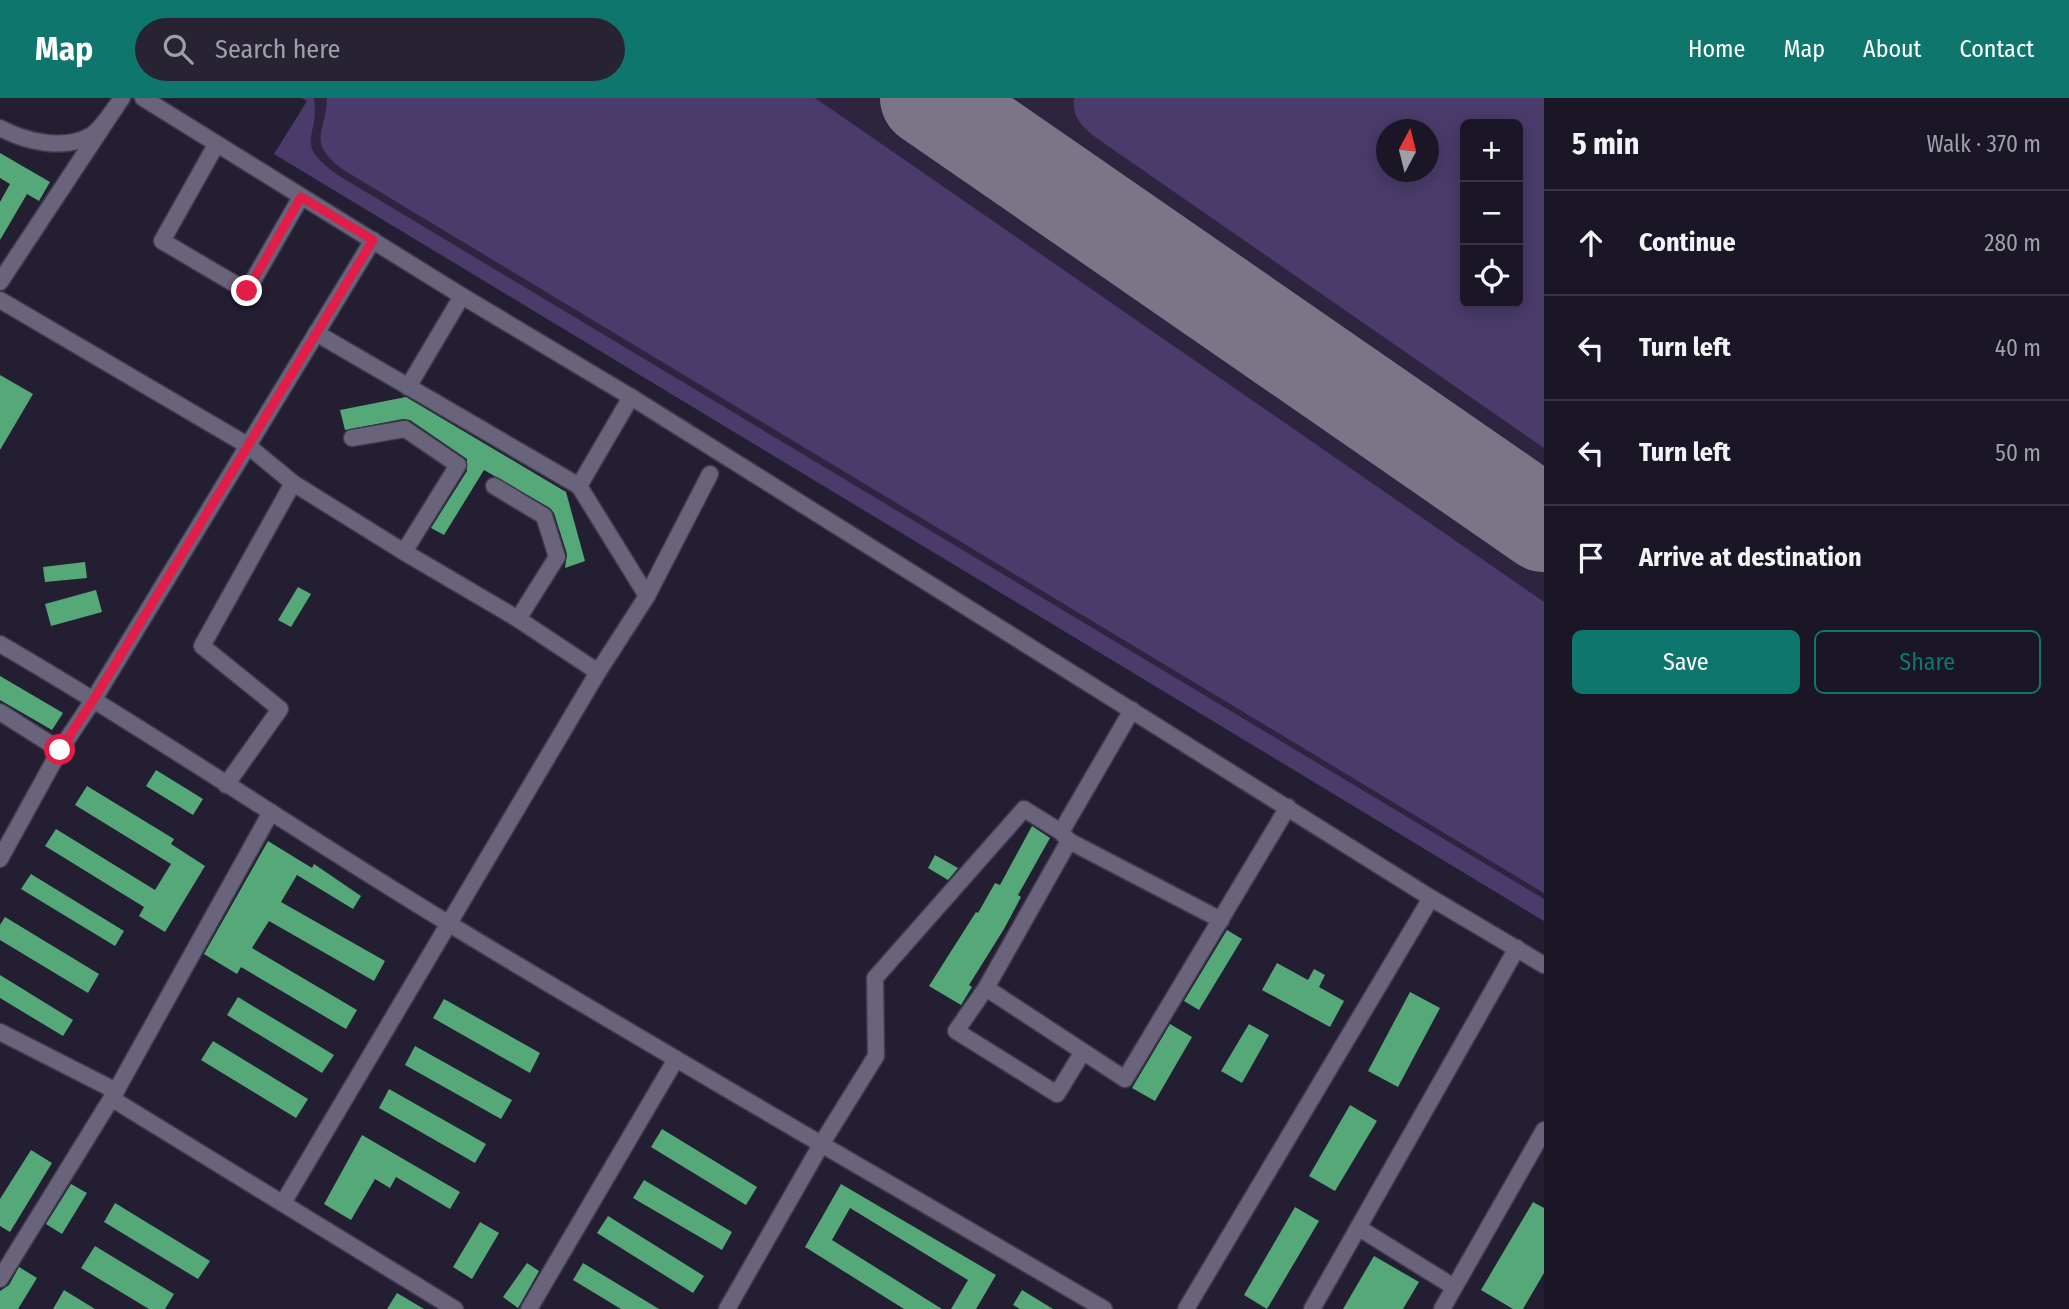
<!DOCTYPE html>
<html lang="en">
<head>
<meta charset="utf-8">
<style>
  :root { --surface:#1b1626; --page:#282332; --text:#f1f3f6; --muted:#a09fa7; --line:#393543; --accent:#0f766e }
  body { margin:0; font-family:"Fira Sans Condensed",sans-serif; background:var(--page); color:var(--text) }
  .controls { position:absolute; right:21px; top:21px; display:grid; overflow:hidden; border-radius:10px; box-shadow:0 4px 18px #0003 }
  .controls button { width:63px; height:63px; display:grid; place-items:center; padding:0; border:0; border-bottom:2px solid var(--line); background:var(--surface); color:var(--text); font:35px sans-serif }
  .compass { position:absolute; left:1376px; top:21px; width:63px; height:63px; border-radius:50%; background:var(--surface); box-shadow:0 4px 18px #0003; rotate:7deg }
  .stop { position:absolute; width:21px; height:21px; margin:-16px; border:5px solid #e11d48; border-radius:50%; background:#fff }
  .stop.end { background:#e11d48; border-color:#fff; box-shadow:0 2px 7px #0008 }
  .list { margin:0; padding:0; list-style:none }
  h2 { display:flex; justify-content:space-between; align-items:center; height:91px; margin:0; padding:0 28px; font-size:30px }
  h2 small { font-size:23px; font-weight:400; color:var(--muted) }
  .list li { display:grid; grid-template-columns:46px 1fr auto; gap:21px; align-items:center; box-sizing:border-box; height:105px; padding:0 28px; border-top:2px solid var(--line) }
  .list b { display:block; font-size:26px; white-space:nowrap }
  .list em { font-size:23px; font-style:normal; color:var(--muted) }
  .actions { display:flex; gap:14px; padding:21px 28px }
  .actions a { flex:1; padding:16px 0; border:2px solid var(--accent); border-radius:10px; text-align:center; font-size:24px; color:var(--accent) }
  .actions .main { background:var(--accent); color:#fff }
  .icon { flex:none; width:38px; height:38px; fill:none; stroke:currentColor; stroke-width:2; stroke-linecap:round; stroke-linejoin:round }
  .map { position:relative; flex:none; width:1544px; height:1211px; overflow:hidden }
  header { display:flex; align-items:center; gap:42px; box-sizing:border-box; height:98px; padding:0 35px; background:var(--accent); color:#fff }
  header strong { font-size:33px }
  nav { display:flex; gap:38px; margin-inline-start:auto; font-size:24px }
  .search { width:490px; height:63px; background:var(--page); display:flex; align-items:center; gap:18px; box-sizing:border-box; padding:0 24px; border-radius:38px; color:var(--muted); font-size:26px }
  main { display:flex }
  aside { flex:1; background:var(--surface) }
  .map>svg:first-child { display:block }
  .built { fill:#2d2540; fill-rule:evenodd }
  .green { fill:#4a3b6b; fill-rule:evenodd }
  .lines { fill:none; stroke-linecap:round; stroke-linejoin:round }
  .runway { stroke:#7a7688; stroke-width:96 }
  .building { fill:#55a978 }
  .minor-casing { stroke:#3f3a4c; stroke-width:19 }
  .minor { stroke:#69637b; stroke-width:16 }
  .route { stroke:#e11d48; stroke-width:9 }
</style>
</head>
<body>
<header>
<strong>Map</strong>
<div class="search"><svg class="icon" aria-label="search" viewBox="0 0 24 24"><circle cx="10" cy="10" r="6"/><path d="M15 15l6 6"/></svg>Search here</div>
<nav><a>Home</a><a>Map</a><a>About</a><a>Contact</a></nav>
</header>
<main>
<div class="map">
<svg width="1544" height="1211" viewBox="0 0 1544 1211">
  <rect width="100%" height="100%" fill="#241e33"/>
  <!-- built -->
  <path class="built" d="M302,0h1242v823l-1270,-767 33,-53zM1465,26h53v179h-53zM1386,32h42v42h-42z"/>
  <!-- green -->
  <g class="green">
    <path d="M302,0h12c6,41 -22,43 22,76l1208,725v22l-1270,-767 33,-53z"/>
    <path d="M327,0h488l729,504v291l-1202,-724c-36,-28 -16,-35 -15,-71z"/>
    <path d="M1074,0h470v350l-446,-309c-15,-12 -26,-20 -24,-41zM1465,26h53v179h-53zM1386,32h42v42h-42z"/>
  </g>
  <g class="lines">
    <!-- runway -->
    <path class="runway" d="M928,0l616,426"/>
  </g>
  <!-- building -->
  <g class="building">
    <path d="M0,55l50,29 -11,19 -12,-7 -27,46v-38l10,-18 -10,-6z"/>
    <path d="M0,277l33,19 -33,56z"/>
    <path d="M406,299l160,95 19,69 -20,7 2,-14 -13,-41 -4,-5 -66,-38 -40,65 -13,-7 36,-57v-12l-57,-39 -7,-1 -58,11 -5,-20z"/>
    <path d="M85,464l2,16 -42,4 -2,-15z"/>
    <path d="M298,489l13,7 -20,33 -13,-7z"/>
    <path d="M96,492l6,22 -51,14 -6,-22z"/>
    <path d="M0,578l63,37 -11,17 -52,-30z"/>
    <path d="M156,672l47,29 -10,16 -47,-29z"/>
    <path d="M87,688l87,53 -3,5 34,22 -40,66 -26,-16 5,-9 -99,-61 11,-17 99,61 16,-26 -96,-59z"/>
    <path d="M1032,728l18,12 -32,57 3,2 -17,32 -35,56 3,2 -11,18 -32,-19 47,-74 2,1 17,-30 5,2z"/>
    <path d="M268,743l44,27 2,-4 47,32 -8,13 -56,-34 -16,27 104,59 -11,20 -105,-60 -17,27 105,62 -11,19 -105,-62 -4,7 -33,-20z"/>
    <path d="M935,757l23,13 -10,12 -20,-12z"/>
    <path d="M31,776l93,57 -9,15 -94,-57z"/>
    <path d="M5,819l94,57 -11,19 -88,-53v-15z"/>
    <path d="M1227,832l15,9 -43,71 -15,-9z"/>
    <path d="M1277,865l31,17 6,-11 11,6 -6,12 25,14 -14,26 -68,-37z"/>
    <path d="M0,877l73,45 -10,16 -63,-38z"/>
    <path d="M1410,894l30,16 -42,79 -30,-16z"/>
    <path d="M238,899l96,58 -12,18 -95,-58z"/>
    <path d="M444,901l96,54 -10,20 -97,-55z"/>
    <path d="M1170,926l22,13 -37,64 -23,-13z"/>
    <path d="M1249,926l20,11 -27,48 -21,-12z"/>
    <path d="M213,943l95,58 -12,19 -95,-58z"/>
    <path d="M415,948l97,54 -11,19 -96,-54z"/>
    <path d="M389,991l97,55 -11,19 -96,-55z"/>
    <path d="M1350,1007l27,16 -42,70 -26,-15z"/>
    <path d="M662,1031l95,58 -11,18 -95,-58z"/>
    <path d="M362,1037l98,57 -10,17 -54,-32 -6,11 -15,-9 -24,41 -27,-16z"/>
    <path d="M31,1052l21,13 -42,69 -10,-6v-27z"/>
    <path d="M644,1082l88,52 -10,18 -89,-52z"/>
    <path d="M71,1086l16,9 -25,41 -16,-10z"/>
    <path d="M841,1086l155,91 -20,34h-25l17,-29 -118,-72 -18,32 110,69h-38l-99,-62z"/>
    <path d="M1533,1104l11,6v65l-21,36h-10l-32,-19z"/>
    <path d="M115,1105l95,58 -12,18 -94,-57z"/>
    <path d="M1295,1109l24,14 -52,88 -23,-14z"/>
    <path d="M608,1118l96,60 -11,17 -96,-60z"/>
    <path d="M480,1124l19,11 -27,46 -19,-12z"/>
    <path d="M95,1148l79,48 -9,15h-16l-68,-41z"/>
    <path d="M1374,1158l45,26 -16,27h-60z"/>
    <path d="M527,1165l12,8 -21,37 -15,-11z"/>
    <path d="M583,1165l76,46h-38l-48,-29z"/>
    <path d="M19,1169l18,11 -19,31h-18v-18l9,-6z"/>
    <path d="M64,1192l31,19h-42z"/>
    <path d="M1022,1192l31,19h-33l-7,-4z"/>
    <path d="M397,1195l27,16h-37z"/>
  </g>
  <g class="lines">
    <!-- minor casing -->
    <g class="minor-casing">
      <g id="minor">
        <path d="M143,0l319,198 169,101 800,501 113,67"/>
        <path d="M0,30c25,13 63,23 90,8 10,-5 25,-28 32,-38"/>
        <path d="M216,47l-54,96 85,50 54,-94"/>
        <path d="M0,184l115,-174"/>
        <path d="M0,202l247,145 46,38 111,69 114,67 80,53"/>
        <path d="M316,235l263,153 68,110"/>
        <path d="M408,289l54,-91"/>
        <path d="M352,340l53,-9 53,36 -54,87"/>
        <path d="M494,388l50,30 13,41 -39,62"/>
        <path d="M579,388l52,-89"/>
        <path d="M0,546c153,89 299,189 451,281 216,131 435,256 653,384"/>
        <path d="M0,614l60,38"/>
        <path d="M226,687l54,-76 -78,-63 91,-163"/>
        <path d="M1061,734l71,-122"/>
        <path d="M1069,743l-83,147 -30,43 101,63 25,-41"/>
        <path d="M0,761l60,-109 34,-51 279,-459"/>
        <path d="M986,890l139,91 163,-272"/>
        <path d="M0,934l116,59 -2,9 341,209"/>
        <path d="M283,1105l315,-531 49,-76 63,-122"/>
        <path d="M1359,1130l95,59"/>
        <path d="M0,1181l116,-188 155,-279"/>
        <path d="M529,1211l147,-250"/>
        <path d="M727,1211l95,-166 54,-87 -1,-78 149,-169 37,23 8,9 152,79"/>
        <path d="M1186,1211l245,-411"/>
        <path d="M1312,1211l205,-361"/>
        <path d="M1442,1211l102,-179"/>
      </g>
    </g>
    <!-- minor -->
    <use href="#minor" class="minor"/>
  </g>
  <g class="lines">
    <!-- route -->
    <path class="route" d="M60,652l34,-51 279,-459 -72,-43 -54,94"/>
  </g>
</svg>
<div class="controls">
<button>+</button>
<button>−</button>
<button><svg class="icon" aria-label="locate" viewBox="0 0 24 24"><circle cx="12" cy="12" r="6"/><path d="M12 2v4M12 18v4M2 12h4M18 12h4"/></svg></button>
</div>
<svg class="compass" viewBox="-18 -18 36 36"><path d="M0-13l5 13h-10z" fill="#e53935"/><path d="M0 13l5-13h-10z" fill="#a09fa7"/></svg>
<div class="stop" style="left:60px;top:652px"></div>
<div class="stop end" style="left:247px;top:193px"></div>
</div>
<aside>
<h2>5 min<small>Walk · 370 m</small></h2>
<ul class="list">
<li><svg class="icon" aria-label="ahead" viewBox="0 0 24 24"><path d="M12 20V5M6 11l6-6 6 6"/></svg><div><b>Continue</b></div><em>280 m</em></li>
<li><svg class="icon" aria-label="left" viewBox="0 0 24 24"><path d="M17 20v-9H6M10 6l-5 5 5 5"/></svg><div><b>Turn left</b></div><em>40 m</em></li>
<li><svg class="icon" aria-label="left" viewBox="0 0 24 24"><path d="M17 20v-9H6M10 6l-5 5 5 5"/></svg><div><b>Turn left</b></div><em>50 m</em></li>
<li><svg class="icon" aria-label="arrive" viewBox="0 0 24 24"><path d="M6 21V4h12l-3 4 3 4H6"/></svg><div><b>Arrive at destination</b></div></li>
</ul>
<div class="actions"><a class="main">Save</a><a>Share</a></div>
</aside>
</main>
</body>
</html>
